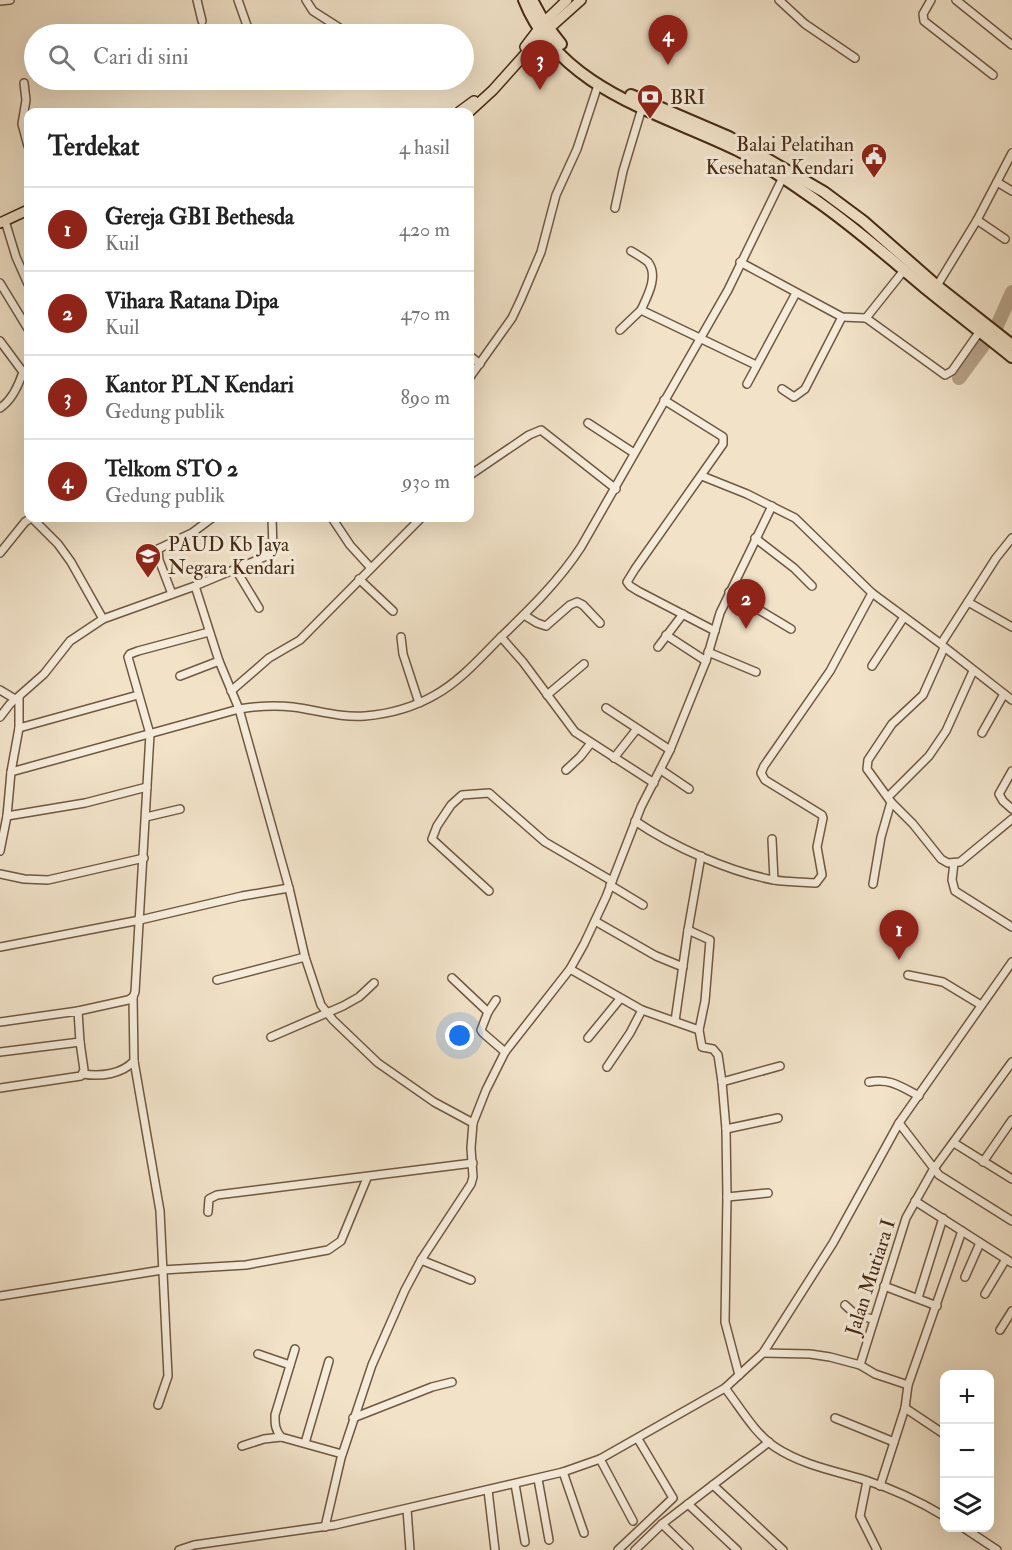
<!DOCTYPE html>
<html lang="id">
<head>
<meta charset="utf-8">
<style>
  :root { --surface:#fff; --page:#f6f6f6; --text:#222; --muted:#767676; --line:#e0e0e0; --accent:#8f2418 }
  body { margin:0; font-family:"IM FELL Double Pica",serif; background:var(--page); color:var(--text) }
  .controls { position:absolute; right:18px; bottom:18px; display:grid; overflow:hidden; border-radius:12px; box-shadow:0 6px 24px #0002 }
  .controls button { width:54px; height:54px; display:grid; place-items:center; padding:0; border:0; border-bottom:2px solid var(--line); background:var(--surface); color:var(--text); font:30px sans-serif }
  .you { position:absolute; left:460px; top:1036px; width:21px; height:21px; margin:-15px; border:4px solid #fff; border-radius:50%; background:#1a73e8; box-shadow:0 0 0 9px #1a73e833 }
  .badge { display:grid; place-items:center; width:39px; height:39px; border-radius:50%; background:var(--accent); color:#fff; font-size:20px; font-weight:700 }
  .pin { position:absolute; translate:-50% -50px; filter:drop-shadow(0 2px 3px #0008) }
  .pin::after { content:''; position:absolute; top:32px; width:21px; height:18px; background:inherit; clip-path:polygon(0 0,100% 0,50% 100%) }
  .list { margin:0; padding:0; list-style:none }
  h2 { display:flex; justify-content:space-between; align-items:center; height:78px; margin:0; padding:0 24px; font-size:26px }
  h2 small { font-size:20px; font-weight:400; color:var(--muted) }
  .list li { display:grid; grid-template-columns:39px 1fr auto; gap:18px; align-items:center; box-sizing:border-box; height:84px; padding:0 24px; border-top:2px solid var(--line) }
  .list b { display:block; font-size:22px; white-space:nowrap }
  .list p { margin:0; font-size:20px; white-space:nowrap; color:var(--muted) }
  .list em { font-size:20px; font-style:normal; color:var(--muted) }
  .icon { flex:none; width:33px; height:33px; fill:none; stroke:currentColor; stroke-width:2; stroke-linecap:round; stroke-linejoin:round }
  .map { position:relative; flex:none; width:1012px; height:1550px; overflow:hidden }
  .search { position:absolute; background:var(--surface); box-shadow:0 6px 24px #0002; left:24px; top:24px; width:450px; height:66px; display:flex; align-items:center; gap:15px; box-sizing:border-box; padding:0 21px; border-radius:33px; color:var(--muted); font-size:22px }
  .panel { position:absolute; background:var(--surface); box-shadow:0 6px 24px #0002; left:24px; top:108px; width:450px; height:414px; border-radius:12px }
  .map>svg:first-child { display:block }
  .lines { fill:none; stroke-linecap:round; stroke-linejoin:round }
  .river { stroke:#b7a38a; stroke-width:14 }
  .minor-casing { stroke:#705840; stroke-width:10 }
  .major-casing { stroke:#452a13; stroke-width:12 }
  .highway-casing { stroke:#452a13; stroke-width:14 }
  .minor { stroke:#f6ecdb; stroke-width:7 }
  .major { stroke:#f1e2c8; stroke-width:9 }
  .highway { stroke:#f1e2c8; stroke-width:10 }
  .labels { text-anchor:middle; stroke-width:6; stroke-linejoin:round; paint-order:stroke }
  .poi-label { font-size:20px; fill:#452a13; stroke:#f6ecdb; text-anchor:start }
  .street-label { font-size:20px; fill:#452a13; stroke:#f6ecdb }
</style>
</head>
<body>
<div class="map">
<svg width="1012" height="1550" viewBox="0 0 1012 1550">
  <rect width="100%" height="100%" fill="#f1e2c8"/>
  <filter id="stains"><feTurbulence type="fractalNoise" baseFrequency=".00333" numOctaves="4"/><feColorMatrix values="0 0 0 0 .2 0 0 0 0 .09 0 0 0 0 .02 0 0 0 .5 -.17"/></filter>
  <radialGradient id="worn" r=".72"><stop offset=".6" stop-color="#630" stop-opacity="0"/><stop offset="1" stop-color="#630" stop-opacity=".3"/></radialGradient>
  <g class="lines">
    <!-- river -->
    <path class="river" d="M959,378l37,-50 16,-36"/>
    <!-- minor casing -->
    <g class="minor-casing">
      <g id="minor">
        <path d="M197,0l5,21"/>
        <path d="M238,0l12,34"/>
        <path d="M306,0l7,11 36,23"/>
        <path d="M779,0l26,24 50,34"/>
        <path d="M931,0l-8,14 1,7 69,54"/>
        <path d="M956,0l56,45"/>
        <path d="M0,1l10,-1"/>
        <path d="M24,83l2,17 -4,24 6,22"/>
        <path d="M997,182l15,9"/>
        <path d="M615,208l8,-37 19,-63"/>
        <path d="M977,220l28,19"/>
        <path d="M6,224l10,33 12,27"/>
        <path d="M631,251c5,3 12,7 17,11 11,14 -1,35 -7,48l115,55"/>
        <path d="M740,262l102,55 24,1"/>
        <path d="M0,283l28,46"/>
        <path d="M935,289l42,-69 35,-67"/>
        <path d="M866,318l79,57 7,-4 28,-40"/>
        <path d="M866,318l39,-49"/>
        <path d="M620,330l21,-20"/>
        <path d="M0,341l23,31c-4,12 -12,29 -23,36"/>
        <path d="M470,356l10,8"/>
        <path d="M470,377l42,-59 9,-19 20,-47 15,-57 21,-46 21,-64"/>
        <path d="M747,384l49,-91"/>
        <path d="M782,389l12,8 11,-8 37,-72"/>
        <path d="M664,400l56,35 3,2v7l-88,125 -8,13 3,4 8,5 77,40"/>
        <path d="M588,423l46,30"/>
        <path d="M470,475l59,-40 12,-5 75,59"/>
        <path d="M32,518l26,26 13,18 32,57"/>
        <path d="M332,518l18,27 20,22"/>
        <path d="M755,538l39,30 18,18"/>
        <path d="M0,553l25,-31 6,-4"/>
        <path d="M236,570l23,38"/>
        <path d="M359,579l34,32"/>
        <path d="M195,586l24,75 20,48 50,179 16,69 16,48 12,15 45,43 56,39 39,21"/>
        <path d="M729,592l62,37"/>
        <path d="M872,593l69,51 55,-86 16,-20"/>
        <path d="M172,594l-13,-34 -1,-11 34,-16 20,-15"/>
        <path d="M968,602l44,25"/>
        <path d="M524,615l13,8 9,3 24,-21 7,-3 6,3 17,18"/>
        <path d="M666,635l40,26"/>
        <path d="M401,637l2,17 16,49"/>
        <path d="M501,637l22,25 52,70 79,51"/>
        <path d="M943,646l69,54"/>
        <path d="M658,647l25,-33"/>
        <path d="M708,652l48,20"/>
        <path d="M872,666l32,-49"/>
        <path d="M180,676l39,-15"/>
        <path d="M0,690l15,9"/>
        <path d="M231,691l38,-33 31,-18 121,-122"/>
        <path d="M547,695l37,-31"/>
        <path d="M19,697v31l119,-33"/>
        <path d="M606,708l64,42"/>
        <path d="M0,717l10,-13 34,-30 26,-33 33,-22 92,-33 74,-31 4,-7 -1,-30"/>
        <path d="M982,733l22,-39"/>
        <path d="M614,758l22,-28"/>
        <path d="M566,770l14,-13 11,-14"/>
        <path d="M661,770l28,19"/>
        <path d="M1012,771l-13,23 4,7 9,8"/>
        <path d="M11,772l8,-44"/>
        <path d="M889,796l40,-40 17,-25 27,-60"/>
        <path d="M891,802l22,22 28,35 7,4 12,-1 52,-43"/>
        <path d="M7,816l78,-13 62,-16"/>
        <path d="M146,817l34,-8"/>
        <path d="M635,821c37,25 94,51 139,59 14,2 28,2 42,3l6,-8 -5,-28 6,-29 -1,-3 -57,-35 -4,-7 3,-7 66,-95 42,-78 -77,-75 -48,-24 -45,-18"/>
        <path d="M772,839l2,41"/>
        <path d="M0,851l7,-35 4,-44 228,-63c18,-3 36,-4 54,-2 24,3 48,11 72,9 24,-2 49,-9 70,-21 25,-14 44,-36 65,-57 29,-28 59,-57 81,-91l147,-257 56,-115"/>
        <path d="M954,863l-2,17 3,11 57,36"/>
        <path d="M0,874l24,5 24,1 96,-22"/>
        <path d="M873,884l8,-47 10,-35 -24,-33 1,-9 24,-36 31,-29 21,-47"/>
        <path d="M610,885l33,20"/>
        <path d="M489,891l-57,-52 5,-13 14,-21 11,-10 27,-2 56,49 67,39"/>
        <path d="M595,921l61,35 27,11"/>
        <path d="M688,930l13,-74"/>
        <path d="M0,947l140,-27 102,-24 47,-8"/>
        <path d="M570,969l72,41 57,20"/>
        <path d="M908,975l35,7 38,23"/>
        <path d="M452,978l36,34"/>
        <path d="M217,980l88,-23"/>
        <path d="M133,997l1,64 26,150 8,165 -10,29"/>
        <path d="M496,1000l-8,12 -7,18 2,3 22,19"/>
        <path d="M78,1011l50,-11 5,-3 2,-5 15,-258 -22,-77 2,-3 8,-3 71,-19"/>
        <path d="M675,1021l13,-91 22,10 -5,61 -6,29 3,17 11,2 5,6 4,27 4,47 1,68 -2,125 14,53"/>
        <path d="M0,1022l78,-11 2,31 -80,10"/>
        <path d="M271,1037l72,-31 16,-9 15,-14"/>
        <path d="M588,1038l32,-39"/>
        <path d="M607,1067l23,-34 12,-23"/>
        <path d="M83,1074c18,3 39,0 51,-13"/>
        <path d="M722,1082l58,-16"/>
        <path d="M869,1082c22,-4 32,5 50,14"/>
        <path d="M0,1088l81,-12 3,-6 -4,-28"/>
        <path d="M899,1123l40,52 73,46"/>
        <path d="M726,1129l52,-11"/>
        <path d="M954,1143l58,36"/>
        <path d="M983,1162l29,-42"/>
        <path d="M727,1197l41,-4"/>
        <path d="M915,1201l97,62"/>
        <path d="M208,1212l1,-13 8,-4 256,-32"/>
        <path d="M421,1260l50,20"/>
        <path d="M965,1277l15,-34"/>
        <path d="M884,1286l53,20"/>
        <path d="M985,1294l21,-35"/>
        <path d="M0,1296l162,-26 84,-5 82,-15 13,-9 26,-63"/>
        <path d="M918,1298l25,-80"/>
        <path d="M845,1305l11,10 17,4"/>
        <path d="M1000,1330l12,-19"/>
        <path d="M295,1349l-20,66c0,10 0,14 6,22l61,17"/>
        <path d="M763,1353l47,1 20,3 30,8 15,9 33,11"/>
        <path d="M258,1354l32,11"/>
        <path d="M860,1365l46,-147 27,-48 79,-108"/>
        <path d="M725,1388c15,19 30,46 50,59 27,18 60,24 90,33 28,9 54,21 79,36"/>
        <path d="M905,1408l39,26"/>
        <path d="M353,1418l79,-31 20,-5"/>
        <path d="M835,1418l59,24"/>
        <path d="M305,1443l24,-82"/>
        <path d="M242,1446l22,-7 17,-2"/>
        <path d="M600,1459l33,62"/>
        <path d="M563,1472l21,61"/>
        <path d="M538,1479l11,61"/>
        <path d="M867,1481l-7,35 17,34"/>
        <path d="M515,1484l10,58"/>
        <path d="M713,1485l70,65"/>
        <path d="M880,1486l25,-78 3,-23 54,-154"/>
        <path d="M488,1490l7,60"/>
        <path d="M688,1504l49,46"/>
        <path d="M407,1509l3,41"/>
        <path d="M662,1524l27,26"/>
        <path d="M325,1527l16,-69 31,-93 33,-75 16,-30 50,-76 2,-7 -2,-29 2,-25 13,-33 19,-38 65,-83 14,-25 22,-47 35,-90 29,-57 36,-89 14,-48 52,-107"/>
        <path d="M964,1528l33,22"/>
        <path d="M179,1550l15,-5 141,-20 228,-53 37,-13 125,-71 38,-35 70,-110 66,-120 113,-161"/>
        <path d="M618,1550l55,-52 -35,-59"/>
        <path d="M635,1550l27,-26 107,-82"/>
      </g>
    </g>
    <!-- major casing -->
    <g class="major-casing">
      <g id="major">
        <path d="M525,47l19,-25 23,-22"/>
        <path d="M459,112l15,-11"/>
        <path d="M469,112l24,-22 50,-56 38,-34"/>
        <path d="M0,223l28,-13"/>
      </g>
    </g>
    <!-- highway casing -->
    <g class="highway-casing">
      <g id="highway">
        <path d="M524,0c35,89 135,112 213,150 28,14 54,33 80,51 40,28 76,60 113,91 27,22 55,43 82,65"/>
        <path d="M532,0l12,22 17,22"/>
        <path d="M631,95l98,42 95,55 39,29 74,65 75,59"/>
      </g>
    </g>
    <!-- minor -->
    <use href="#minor" class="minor"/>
    <!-- major -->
    <use href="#major" class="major"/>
    <!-- highway -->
    <use href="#highway" class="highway"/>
  </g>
  <!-- icons -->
  <defs>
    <g id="bank-pin" transform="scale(1.35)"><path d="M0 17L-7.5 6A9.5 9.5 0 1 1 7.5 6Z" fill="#8f2418" stroke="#f6ecdb"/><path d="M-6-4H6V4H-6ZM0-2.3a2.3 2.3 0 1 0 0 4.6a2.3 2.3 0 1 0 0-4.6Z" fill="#fff"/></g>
    <g id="civic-pin" transform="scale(1.35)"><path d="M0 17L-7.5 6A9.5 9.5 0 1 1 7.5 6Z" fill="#8f2418" stroke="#f6ecdb"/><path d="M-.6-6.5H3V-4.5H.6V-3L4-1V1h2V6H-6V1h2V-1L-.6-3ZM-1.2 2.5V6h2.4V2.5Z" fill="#fff"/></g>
    <g id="school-pin" transform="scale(1.35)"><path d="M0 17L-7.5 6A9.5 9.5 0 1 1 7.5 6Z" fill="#8f2418" stroke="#f6ecdb"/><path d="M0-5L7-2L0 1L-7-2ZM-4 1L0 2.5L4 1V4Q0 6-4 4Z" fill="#fff"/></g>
  </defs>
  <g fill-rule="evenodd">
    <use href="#bank-pin" x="650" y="97"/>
    <use href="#civic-pin" x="874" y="156"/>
    <use href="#school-pin" x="148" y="556"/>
  </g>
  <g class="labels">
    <!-- poi labels -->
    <g class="poi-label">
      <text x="670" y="104">BRI</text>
      <text x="854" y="151" text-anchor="end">Balai Pelatihan<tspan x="854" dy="23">Kesehatan Kendari</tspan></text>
      <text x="168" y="551">PAUD Kb Jaya<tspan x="168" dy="23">Negara Kendari</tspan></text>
    </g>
    <!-- street labels -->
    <g class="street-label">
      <text transform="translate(870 1277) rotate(-72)" y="7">Jalan Mutiara I</text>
    </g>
  </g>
  <rect width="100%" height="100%" filter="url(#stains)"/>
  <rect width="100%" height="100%" fill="url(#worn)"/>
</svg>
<div class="controls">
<button>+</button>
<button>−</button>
<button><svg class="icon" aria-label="layers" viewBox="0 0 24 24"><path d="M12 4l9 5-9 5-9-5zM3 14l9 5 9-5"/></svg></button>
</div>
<div class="you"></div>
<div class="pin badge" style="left:899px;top:960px">1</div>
<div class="pin badge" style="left:746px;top:629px">2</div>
<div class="pin badge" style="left:540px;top:90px">3</div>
<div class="pin badge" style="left:668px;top:65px">4</div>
<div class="search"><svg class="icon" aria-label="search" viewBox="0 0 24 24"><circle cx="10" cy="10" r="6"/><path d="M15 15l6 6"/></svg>Cari di sini</div>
<section class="panel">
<h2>Terdekat<small>4 hasil</small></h2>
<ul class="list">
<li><span class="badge">1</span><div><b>Gereja GBI Bethesda</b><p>Kuil</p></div><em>420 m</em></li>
<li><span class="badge">2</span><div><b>Vihara Ratana Dipa</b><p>Kuil</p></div><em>470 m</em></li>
<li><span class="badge">3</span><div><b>Kantor PLN Kendari</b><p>Gedung publik</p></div><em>890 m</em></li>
<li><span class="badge">4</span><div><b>Telkom STO 2</b><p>Gedung publik</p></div><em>930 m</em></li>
</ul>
</section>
</div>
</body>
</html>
